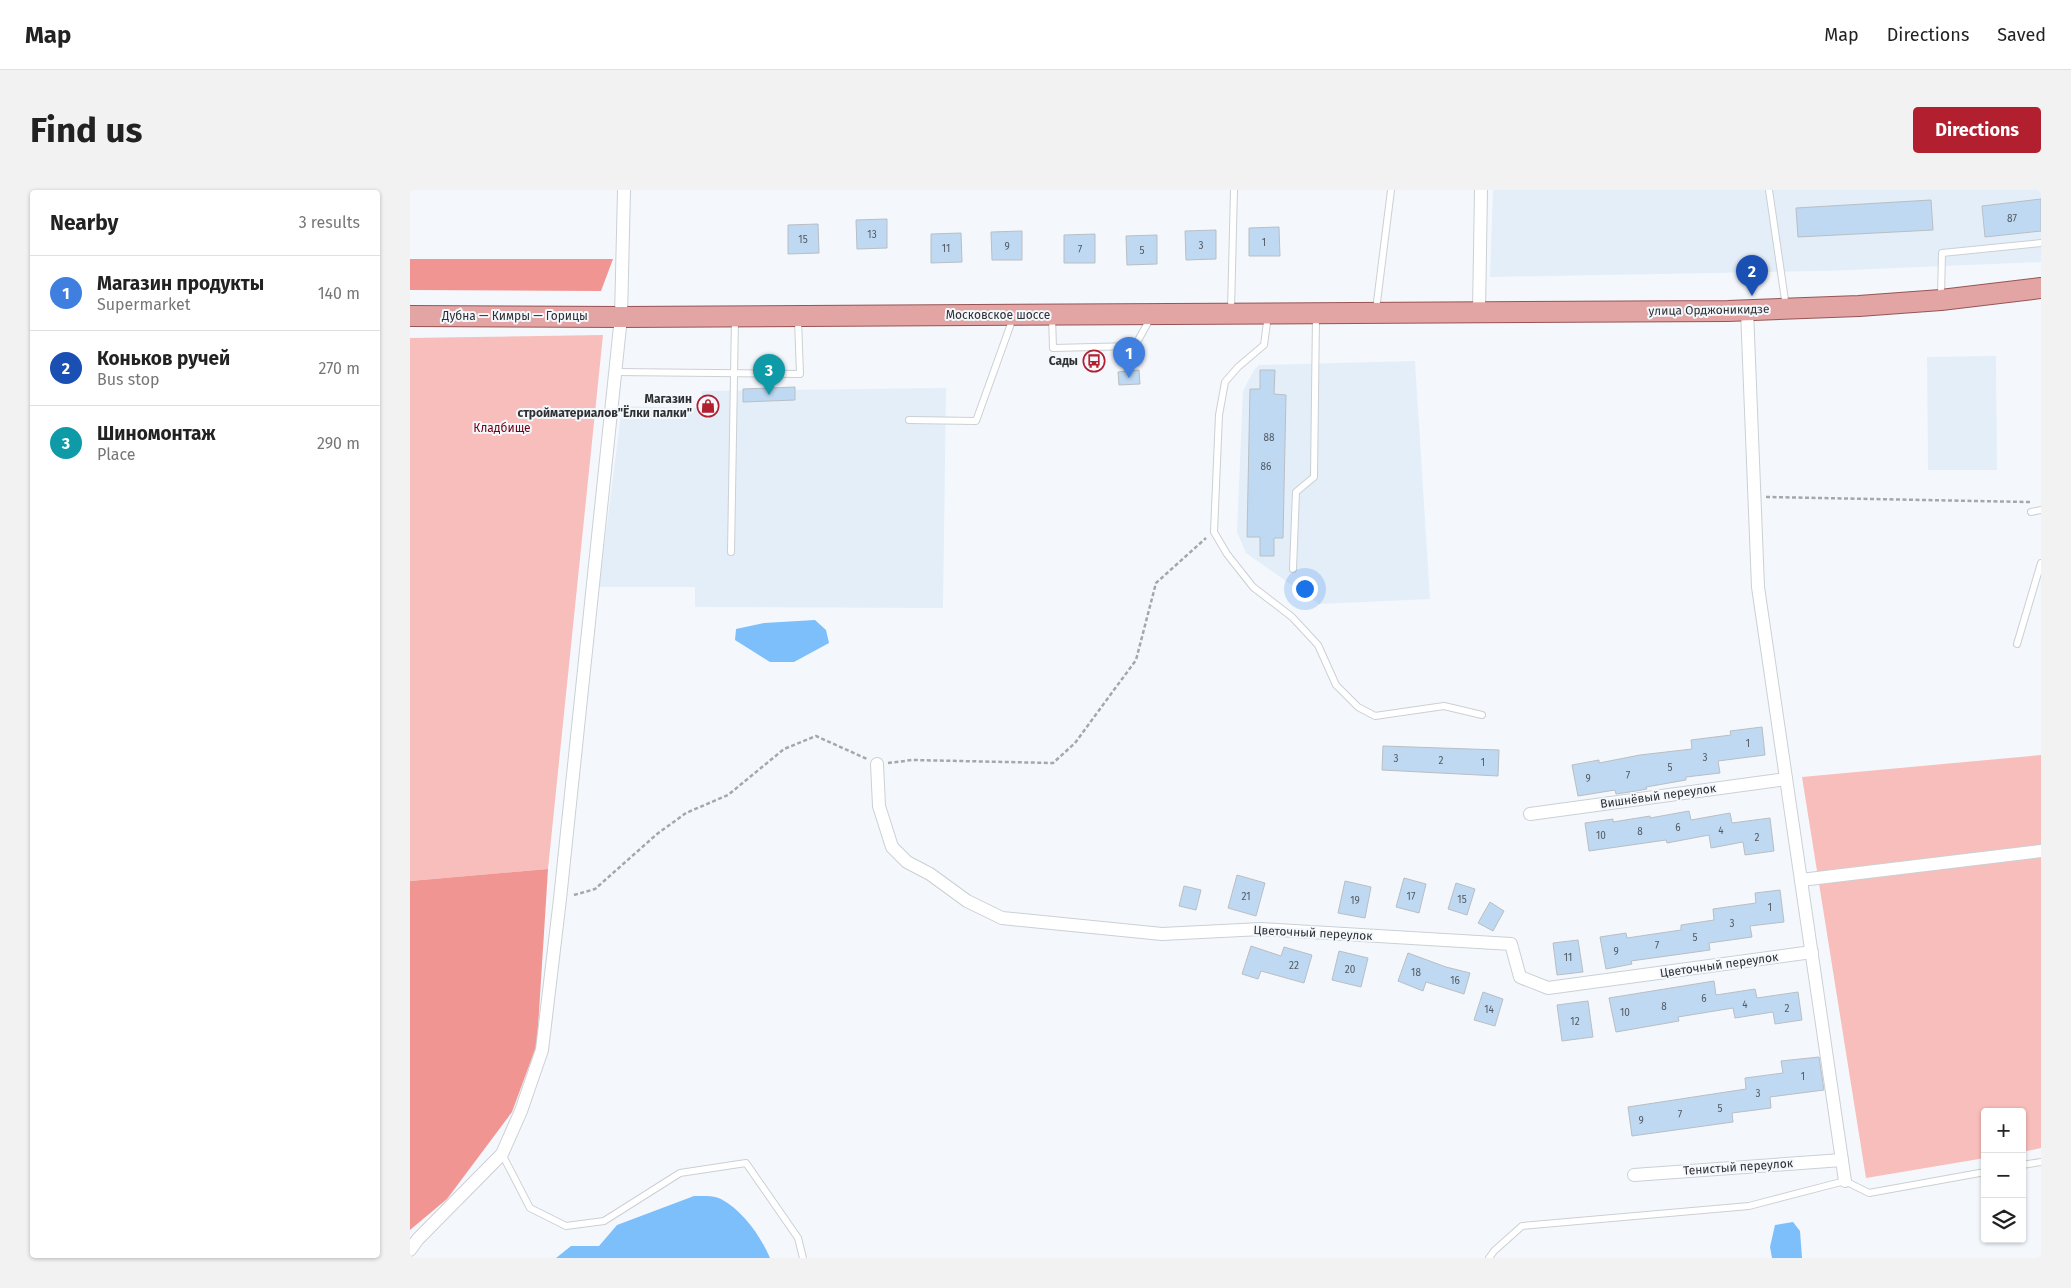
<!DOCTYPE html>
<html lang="en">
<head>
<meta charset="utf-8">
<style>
  :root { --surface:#fff; --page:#f2f2f2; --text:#222; --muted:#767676; --line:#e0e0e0; --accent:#b21f2f }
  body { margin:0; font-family:"Fira Sans",sans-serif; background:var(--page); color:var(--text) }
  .controls { position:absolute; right:15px; bottom:15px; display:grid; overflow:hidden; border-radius:5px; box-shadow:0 1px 4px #0004 }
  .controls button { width:45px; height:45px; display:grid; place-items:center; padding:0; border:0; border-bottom:1px solid var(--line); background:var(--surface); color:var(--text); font:25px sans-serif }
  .you { position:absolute; left:894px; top:398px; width:18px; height:18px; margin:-12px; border:4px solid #fff; border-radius:50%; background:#1a73e8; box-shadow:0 0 0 8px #1a73e833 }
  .badge { display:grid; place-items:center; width:32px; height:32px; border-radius:50%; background:var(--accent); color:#fff; font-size:16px; font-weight:700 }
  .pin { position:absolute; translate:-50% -41px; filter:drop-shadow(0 1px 2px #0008) }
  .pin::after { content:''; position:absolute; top:26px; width:18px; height:15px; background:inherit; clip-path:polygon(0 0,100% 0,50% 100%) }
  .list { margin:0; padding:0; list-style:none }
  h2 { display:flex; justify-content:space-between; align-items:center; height:65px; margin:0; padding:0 20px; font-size:21px }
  h2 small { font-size:16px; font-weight:400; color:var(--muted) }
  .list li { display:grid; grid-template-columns:32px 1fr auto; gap:15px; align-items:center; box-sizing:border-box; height:75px; padding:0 20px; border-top:1px solid var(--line) }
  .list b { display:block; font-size:19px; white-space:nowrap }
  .list p { margin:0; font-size:16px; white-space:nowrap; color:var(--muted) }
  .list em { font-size:16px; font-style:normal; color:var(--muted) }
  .icon { flex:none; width:28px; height:28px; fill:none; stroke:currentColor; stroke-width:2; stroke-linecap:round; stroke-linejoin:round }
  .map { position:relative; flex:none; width:1631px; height:1068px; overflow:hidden; border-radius:5px }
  header { display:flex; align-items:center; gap:30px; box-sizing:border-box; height:70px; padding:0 25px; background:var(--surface); border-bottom:1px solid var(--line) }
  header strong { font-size:24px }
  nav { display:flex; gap:28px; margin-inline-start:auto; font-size:18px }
  .intro { display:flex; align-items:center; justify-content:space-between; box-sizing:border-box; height:120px; padding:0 30px }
  h1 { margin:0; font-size:35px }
  .button { padding:12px 22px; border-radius:5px; background:var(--accent); color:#fff; font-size:18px; font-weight:700 }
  main { display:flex; gap:30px; padding:0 30px }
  aside { flex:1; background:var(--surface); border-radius:5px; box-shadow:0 1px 4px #0004 }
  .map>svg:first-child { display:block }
  .built { fill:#e3eef9 }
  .green { fill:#f8bebb }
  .forest { fill:#f09592 }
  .water { fill:#7dbffb }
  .building { fill:#bfd9f2; stroke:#b9bec3 }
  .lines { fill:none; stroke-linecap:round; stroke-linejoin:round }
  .lane-casing { stroke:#cbd0d4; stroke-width:8 }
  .street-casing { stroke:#cbd0d4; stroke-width:14 }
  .primary-casing { stroke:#985454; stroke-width:22 }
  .path { stroke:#a4a7ab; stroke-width:2.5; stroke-dasharray:4 2.5; stroke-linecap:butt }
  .lane { stroke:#fff; stroke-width:6 }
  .street { stroke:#fff; stroke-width:12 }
  .primary { stroke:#e3a4a4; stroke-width:20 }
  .labels { text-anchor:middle; stroke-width:4; stroke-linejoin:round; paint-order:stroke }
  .number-label { font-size:10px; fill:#535a62 }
  .street-label { font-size:12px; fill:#2f3032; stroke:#f4f8fd }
  .poi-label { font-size:12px; font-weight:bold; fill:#2f3032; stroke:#f4f8fd; text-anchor:end }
  .park-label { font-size:12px; fill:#710014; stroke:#f4f8fd }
</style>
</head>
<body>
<header>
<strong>Map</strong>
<nav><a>Map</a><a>Directions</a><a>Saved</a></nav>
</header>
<div class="intro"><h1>Find us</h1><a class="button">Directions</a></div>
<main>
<aside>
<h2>Nearby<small>3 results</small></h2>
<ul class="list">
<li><span class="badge" style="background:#3f7fe0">1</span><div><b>Магазин продукты</b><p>Supermarket</p></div><em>140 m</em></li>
<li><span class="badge" style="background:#1a4fb4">2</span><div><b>Коньков ручей</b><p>Bus stop</p></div><em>270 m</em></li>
<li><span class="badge" style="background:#0f9aa8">3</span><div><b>Шиномонтаж</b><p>Place</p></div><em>290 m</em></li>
</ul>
</aside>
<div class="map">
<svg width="1631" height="1068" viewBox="0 0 1631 1068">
  <rect width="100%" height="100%" fill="#f4f8fd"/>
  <!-- built -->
  <g class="built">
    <path d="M1083,0h548v72l-216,9 -335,6z"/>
    <path d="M1586,166l1,114h-69l-1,-113z"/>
    <path d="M1005,171l15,238 -111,5 -73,-51 -9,-21 6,-141 11,-21 5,-5z"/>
    <path d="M536,198l-3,220 -248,-1v-20h-96l23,-181 79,2 1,-17z"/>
  </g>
  <!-- green -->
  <g class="green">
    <path d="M193,145l-55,534 -138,12v-543z"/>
    <path d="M1631,565v393l-19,4v-40h-37v46l-119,20 -64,-401z"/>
  </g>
  <!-- forest -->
  <g class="forest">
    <path d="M0,69h203l-12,32 -191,-1z"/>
    <path d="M138,679l-11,175 -25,68 -65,87 -37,31v-349z"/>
  </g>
  <!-- water -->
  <g class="water">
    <path d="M405,430l11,10 3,13 -35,19h-24l-35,-22 1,-11 28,-6z"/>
    <path d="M284,1006c7,0 20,-1 27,3 22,12 39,36 49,59h-214l15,-12h28l18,-21z"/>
    <path d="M1383,1032l7,9 2,27h-30l-2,-11 5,-22z"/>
  </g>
  <!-- building -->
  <g class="building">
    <path d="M1631,9v32l-56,6 -3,-31z"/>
    <path d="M1521,10l2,30 -135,7 -2,-29z"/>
    <path d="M477,29v29l-30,1 -1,-29z"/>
    <path d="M408,34l1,29 -31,1v-29z"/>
    <path d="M869,37l1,29h-31v-28z"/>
    <path d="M806,40v29l-30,1 -1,-29z"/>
    <path d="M612,41v29h-30l-1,-28z"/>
    <path d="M551,43l1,29 -31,1v-29z"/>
    <path d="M685,44v29h-31v-28z"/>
    <path d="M747,45v29l-30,1 -1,-29z"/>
    <path d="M729,180l1,14 -21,1 -1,-13z"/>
    <path d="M850,180h15l-1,24 12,1 -3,143h-9v18h-14v-19h-13l3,-148h10z"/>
    <path d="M385,197v13l-52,2v-13z"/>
    <path d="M1352,537l3,28 -47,6 2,12 -34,4v3l-40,7 1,2 -11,2 -20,3 -1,-4 -37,6 -6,-31 27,-5v3l41,-8 52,-6 -1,-9 40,-5 -1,-4z"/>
    <path d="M973,556l116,4 -1,26 -116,-6z"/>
    <path d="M1279,621l2,9 39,-7 2,10 38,-5 4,33 -29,4 -2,-13 -32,6 -2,-13 -42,8 -1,-3 -77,11 -4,-28 28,-4v3l37,-6v2z"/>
    <path d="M827,685l28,8 -9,33 -28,-8z"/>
    <path d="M994,688l22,6 -7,29 -23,-6z"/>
    <path d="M935,691l26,6 -6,31 -27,-5z"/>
    <path d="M1046,693l19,6 -8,26 -19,-6z"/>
    <path d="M774,696l17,4 -5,20 -17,-4z"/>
    <path d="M1370,700l4,32 -34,4 2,11 -43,6 1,7 -79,11 1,3 -26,5 -6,-32 26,-4 1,5 54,-8v-5l33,-5 -1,-11 43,-6 -1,-10z"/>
    <path d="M1080,712l14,9 -11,20 -15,-8z"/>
    <path d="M1168,750l5,32 -26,3 -4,-32z"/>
    <path d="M841,756l30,10 3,-9 28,8 -8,28 -43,-12 -3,8 -16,-5z"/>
    <path d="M929,761l29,7 -7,29 -29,-7z"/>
    <path d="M998,763l38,14 24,6 -6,21 -38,-12 -3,9 -25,-10z"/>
    <path d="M1304,791l2,14 39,-6 2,9 41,-6 4,28 -27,4 -2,-12 -38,6 -2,-10 -55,9 1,4 -63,11 -7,-34z"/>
    <path d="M1073,802l20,7 -8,27 -21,-6z"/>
    <path d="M1178,811l5,36 -31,4 -5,-36z"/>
    <path d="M1409,867l5,33 -54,7 1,11 -39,5 1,9 -101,14 -4,-29 118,-18 -1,-11 38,-5 -2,-12z"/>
  </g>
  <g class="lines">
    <!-- lane casing -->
    <g class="lane-casing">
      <g id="lane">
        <path d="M1359,0l17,117"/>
        <path d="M1531,107l1,-44 99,-10"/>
        <path d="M821,120l3,-120"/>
        <path d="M966,120l15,-120"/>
        <path d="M858,125l-4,30 -26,22 -13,15 -6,33 -5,117 13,22 26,33 39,30 26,28 18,40 22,22 17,9 69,-10 38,9"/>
        <path d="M642,126l1,32 82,-2 16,-29"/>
        <path d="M206,182l184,2 -2,-54"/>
        <path d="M499,230l67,1 37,-103"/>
        <path d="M1621,322l10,-2"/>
        <path d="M321,362l4,-234"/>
        <path d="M883,379l3,-77 18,-15 2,-162"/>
        <path d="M1607,454l24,-81"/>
        <path d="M92,964l28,54 36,18 38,-5 76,-48 66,-10 52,75 5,20"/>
        <path d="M1612,975l19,-3"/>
        <path d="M1079,1068l5,-7 28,-25 227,-20 96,-25 24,12 116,-21"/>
      </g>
    </g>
    <!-- street casing -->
    <g class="street-casing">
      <g id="street">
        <path d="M1337,120l11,277 87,594"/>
        <path d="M1069,121l2,-121"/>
        <path d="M467,574l2,42 13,41 15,15 23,12 37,27 35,17 160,16 99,-5 250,15 9,33 28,11 264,-36"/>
        <path d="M1120,624l256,-35"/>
        <path d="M1391,690l240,-29"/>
        <path d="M1224,985l208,-15"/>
        <path d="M0,1060l8,-11 84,-85 19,-43 21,-61 18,-151 61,-582 3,-127"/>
      </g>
    </g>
    <!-- primary casing -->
    <g class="primary-casing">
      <path id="primary" d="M0,126l211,1 1107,-6 131,-5 82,-6 100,-12"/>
    </g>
    <!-- path -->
    <g class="path">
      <path d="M1356,307l264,5"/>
      <path d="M478,573l24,-3 141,3 22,-20 61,-83 20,-77 50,-45"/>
      <path d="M164,705l21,-6 62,-55 29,-21 42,-18 56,-46 32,-13 51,23"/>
    </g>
    <!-- lane -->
    <use href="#lane" class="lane"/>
    <!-- street -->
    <use href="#street" class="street"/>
    <!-- primary -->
    <use href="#primary" class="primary"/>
  </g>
  <!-- icons -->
  <defs>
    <g id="bus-ring" transform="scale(1.125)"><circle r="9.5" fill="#f4f8fd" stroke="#b21f2f" stroke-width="1.5"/><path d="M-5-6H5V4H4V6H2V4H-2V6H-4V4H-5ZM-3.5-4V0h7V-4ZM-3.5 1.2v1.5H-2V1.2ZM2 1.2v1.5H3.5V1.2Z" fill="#b21f2f"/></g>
    <g id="shop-ring" transform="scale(1.125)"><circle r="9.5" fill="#f4f8fd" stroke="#b21f2f" stroke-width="1.5"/><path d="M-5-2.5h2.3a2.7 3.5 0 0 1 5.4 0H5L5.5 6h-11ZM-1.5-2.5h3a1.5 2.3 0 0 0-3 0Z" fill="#b21f2f"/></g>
  </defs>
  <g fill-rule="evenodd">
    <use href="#bus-ring" x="684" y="171"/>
    <use href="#shop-ring" x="298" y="216"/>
  </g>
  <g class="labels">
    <!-- number labels -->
    <g class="number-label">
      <text x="1602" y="32">87</text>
      <text x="462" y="48">13</text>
      <text x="393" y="53">15</text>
      <text x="854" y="56">1</text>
      <text x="791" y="59">3</text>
      <text x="597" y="60">9</text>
      <text x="536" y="62">11</text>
      <text x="670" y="63">7</text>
      <text x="732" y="64">5</text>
      <text x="859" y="251">88</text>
      <text x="856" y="280">86</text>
      <text x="1338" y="557">1</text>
      <text x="1295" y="571">3</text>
      <text x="986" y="572">3</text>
      <text x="1031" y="574">2</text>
      <text x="1073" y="576">1</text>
      <text x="1260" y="581">5</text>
      <text x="1218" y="589">7</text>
      <text x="1178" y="592">9</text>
      <text x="1268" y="641">6</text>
      <text x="1311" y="644">4</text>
      <text x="1230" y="645">8</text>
      <text x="1191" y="649">10</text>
      <text x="1347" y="651">2</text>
      <text x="836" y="710">21</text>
      <text x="1001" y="710">17</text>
      <text x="1052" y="713">15</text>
      <text x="945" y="714">19</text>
      <text x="1360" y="721">1</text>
      <text x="1322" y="737">3</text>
      <text x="1285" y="751">5</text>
      <text x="1247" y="759">7</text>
      <text x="1206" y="765">9</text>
      <text x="1158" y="771">11</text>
      <text x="884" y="779">22</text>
      <text x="940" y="783">20</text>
      <text x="1006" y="786">18</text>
      <text x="1045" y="794">16</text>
      <text x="1294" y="812">6</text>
      <text x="1335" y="818">4</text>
      <text x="1254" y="820">8</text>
      <text x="1377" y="822">2</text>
      <text x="1079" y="823">14</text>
      <text x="1215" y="826">10</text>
      <text x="1165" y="835">12</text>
      <text x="1393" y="890">1</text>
      <text x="1348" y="907">3</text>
      <text x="1310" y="922">5</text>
      <text x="1270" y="928">7</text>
      <text x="1231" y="934">9</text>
    </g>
    <!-- street labels -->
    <g class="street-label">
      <text transform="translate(1299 120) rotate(-1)" y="4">улица Орджоникидзе</text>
      <text x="588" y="129">Московское шоссе</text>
      <text x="105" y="130">Дубна — Кимры — Горицы</text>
      <text transform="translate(1248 606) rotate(-8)" y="4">Вишнёвый переулок</text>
      <text transform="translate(903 743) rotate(3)" y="4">Цветочный переулок</text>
      <text transform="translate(1309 775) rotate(-8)" y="4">Цветочный переулок</text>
      <text transform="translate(1328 977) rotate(-4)" y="4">Тенистый переулок</text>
    </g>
    <!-- poi labels -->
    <g class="poi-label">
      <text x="668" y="175">Сады</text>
      <text x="282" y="213">Магазин<tspan x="282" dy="14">стройматериалов"Ёлки палки"</tspan></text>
    </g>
    <!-- park labels -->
    <g class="park-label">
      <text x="92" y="242">Кладбище</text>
    </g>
  </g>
</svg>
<div class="controls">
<button>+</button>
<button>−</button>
<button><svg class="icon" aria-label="layers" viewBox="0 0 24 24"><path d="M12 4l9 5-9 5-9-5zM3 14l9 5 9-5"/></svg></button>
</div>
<div class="you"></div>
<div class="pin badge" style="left:719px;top:188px;background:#3f7fe0">1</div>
<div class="pin badge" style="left:1342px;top:106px;background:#1a4fb4">2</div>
<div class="pin badge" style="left:359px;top:205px;background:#0f9aa8">3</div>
</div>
</main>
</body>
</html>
